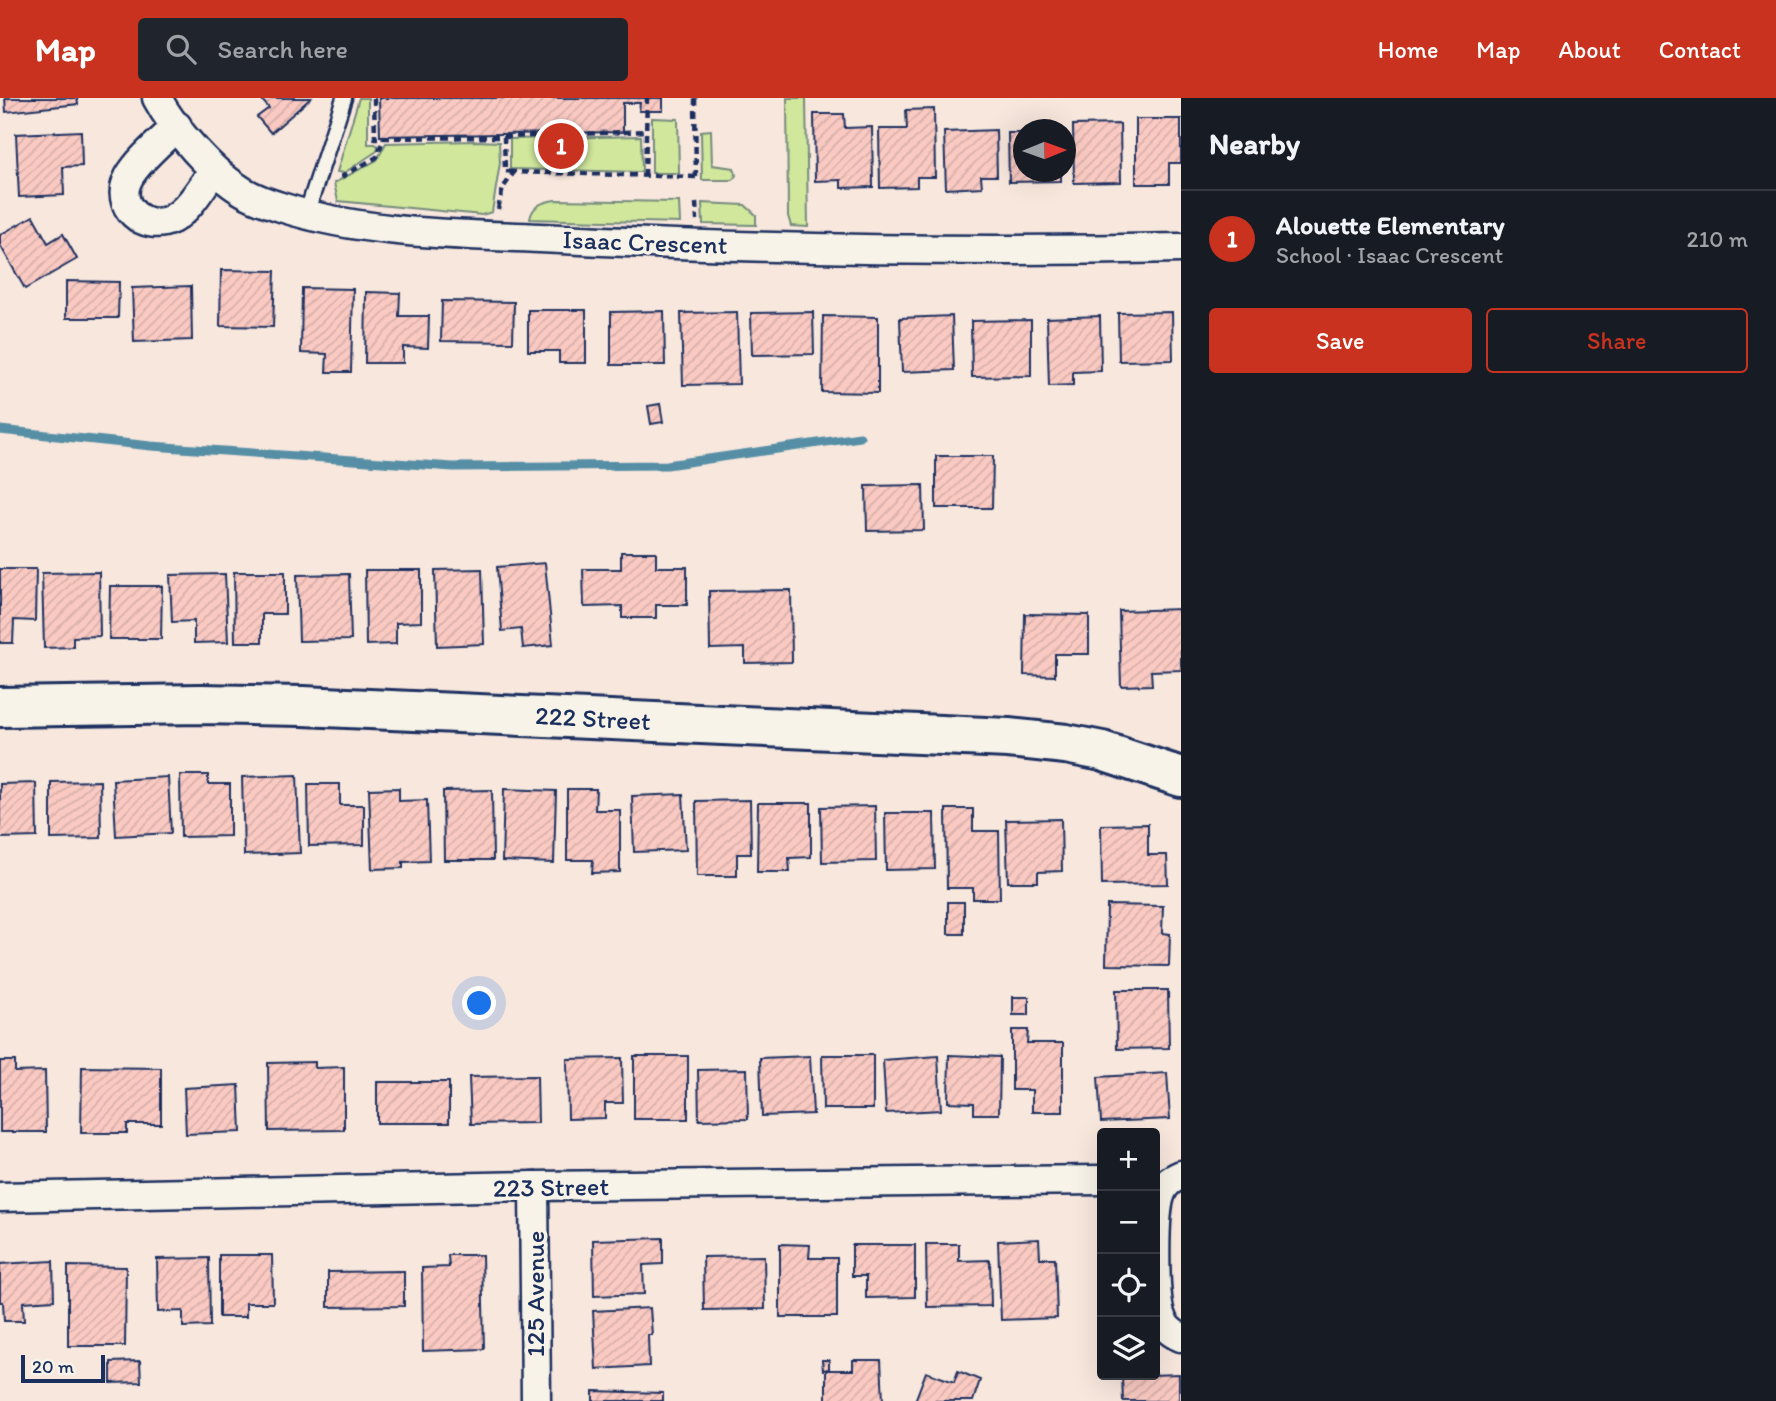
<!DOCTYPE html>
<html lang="en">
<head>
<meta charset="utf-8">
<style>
  :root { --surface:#171b24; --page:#20242c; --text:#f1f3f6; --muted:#9ea1a6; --line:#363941; --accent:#c8321e }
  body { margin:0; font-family:Itim,sans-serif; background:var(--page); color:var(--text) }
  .controls { position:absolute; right:21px; bottom:21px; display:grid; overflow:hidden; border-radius:7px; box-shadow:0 7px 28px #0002 }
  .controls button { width:63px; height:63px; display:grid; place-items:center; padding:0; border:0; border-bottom:2px solid var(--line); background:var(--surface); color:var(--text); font:35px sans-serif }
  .compass { position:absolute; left:1013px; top:21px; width:63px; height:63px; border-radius:50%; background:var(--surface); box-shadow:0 7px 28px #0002; rotate:89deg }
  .scale { position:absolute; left:21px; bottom:18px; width:84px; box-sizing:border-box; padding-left:7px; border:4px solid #1b2f5e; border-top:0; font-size:19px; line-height:24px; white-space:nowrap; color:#1b2f5e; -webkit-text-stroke:5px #f7f3e8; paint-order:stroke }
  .you { position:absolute; left:480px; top:906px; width:24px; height:24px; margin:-18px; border:5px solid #fff; border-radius:50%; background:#1a73e8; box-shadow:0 0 0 10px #1a73e833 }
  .badge { display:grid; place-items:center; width:46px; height:46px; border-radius:50%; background:var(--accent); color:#fff; font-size:23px; font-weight:700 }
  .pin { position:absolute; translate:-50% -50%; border:4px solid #fff; box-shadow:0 2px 7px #0006 }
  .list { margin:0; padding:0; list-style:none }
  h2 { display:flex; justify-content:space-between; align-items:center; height:91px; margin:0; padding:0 28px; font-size:30px }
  h2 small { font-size:23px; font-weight:400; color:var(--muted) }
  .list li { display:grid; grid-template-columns:46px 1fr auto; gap:21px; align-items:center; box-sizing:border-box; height:98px; padding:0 28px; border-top:2px solid var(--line) }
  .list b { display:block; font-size:26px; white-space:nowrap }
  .list p { margin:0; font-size:23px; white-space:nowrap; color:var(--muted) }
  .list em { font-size:23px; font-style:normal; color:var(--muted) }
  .actions { display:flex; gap:14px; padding:21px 28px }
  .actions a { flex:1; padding:16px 0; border:2px solid var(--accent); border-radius:7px; text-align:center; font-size:24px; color:var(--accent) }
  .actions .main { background:var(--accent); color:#fff }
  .icon { flex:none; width:38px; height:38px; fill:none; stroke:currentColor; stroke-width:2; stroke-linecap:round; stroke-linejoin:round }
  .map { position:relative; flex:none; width:1181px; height:1303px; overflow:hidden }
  header { display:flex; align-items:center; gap:42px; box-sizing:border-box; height:98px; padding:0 35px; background:var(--accent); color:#fff }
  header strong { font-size:33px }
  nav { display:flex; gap:38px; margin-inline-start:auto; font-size:24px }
  .search { width:490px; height:63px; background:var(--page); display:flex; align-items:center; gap:18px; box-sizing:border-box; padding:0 24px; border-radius:7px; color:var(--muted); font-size:26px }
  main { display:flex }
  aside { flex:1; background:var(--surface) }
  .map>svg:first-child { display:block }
  .grass { fill:#d0e79c; stroke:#768b7d; stroke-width:2 }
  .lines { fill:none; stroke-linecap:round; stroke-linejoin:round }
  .stream { stroke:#568fa5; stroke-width:9 }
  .building { fill:url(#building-hatch); stroke:#1b2f5e; stroke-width:2 }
  .lane-casing { stroke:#1b2f5e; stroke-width:19 }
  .street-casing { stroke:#1b2f5e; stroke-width:33 }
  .secondary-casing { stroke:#1b2f5e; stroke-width:44 }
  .path { stroke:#1b2f5e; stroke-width:4.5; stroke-dasharray:7 5; stroke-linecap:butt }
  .lane { stroke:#f7f3e8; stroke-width:14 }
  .street { stroke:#f7f3e8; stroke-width:28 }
  .secondary { stroke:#f7f3e8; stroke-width:38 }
  .labels { text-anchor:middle; stroke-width:7; stroke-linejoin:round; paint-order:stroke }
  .street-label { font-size:26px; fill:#1b2f5e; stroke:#f7f3e8 }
</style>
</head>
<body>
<header>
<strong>Map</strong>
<div class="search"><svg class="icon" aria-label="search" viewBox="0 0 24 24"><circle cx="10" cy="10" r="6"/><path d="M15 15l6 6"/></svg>Search here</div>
<nav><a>Home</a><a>Map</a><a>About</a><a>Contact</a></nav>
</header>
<main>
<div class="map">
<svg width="1181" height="1303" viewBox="0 0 1181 1303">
  <defs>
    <pattern id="building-hatch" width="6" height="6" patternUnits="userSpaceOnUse" patternTransform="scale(1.75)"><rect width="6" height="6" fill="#facac2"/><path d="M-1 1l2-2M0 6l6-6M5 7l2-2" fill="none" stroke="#d6aea9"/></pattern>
  </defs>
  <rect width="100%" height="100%" fill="#f8e7dd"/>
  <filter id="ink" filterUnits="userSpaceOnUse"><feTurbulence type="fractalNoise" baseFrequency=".0143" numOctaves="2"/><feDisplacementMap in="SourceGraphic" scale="14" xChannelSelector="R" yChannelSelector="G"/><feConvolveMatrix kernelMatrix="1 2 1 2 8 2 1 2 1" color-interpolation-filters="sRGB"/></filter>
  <g filter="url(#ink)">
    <!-- grass -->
    <g class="grass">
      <path d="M359,0h9v46h7l3,2 -1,5 -33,22 -7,-1z"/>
      <path d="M787,0h19l2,129 -17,-1 -3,-10z"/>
      <path d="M652,20l26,1 1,54h-27z"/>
      <path d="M711,32l1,35 22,3 2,7 -3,5h-31l-1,-49z"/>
      <path d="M641,38l1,36 -132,-3v-30z"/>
      <path d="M476,43l23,1 1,21 -8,49 -10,3 -144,-14 -4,-18 43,-23 9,-17z"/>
      <path d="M555,102l124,2 1,21 -150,-4c2,-13 12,-17 25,-19z"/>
      <path d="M702,105l43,2 11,10v10l-53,-1z"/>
    </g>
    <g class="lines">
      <!-- stream -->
      <path class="stream" d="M0,332l151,16 302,21 214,-2 193,-28"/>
    </g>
    <!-- building -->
    <g class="building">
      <path d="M5,0h72l1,6 -72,8z"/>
      <path d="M260,0h51l-40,35 -14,-16 12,-9z"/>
      <path d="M379,0h284v13h-24l1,-8h-17v29l-243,4z"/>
      <path d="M934,11l1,68h-18v10l-37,1 -1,-59h28l-1,-19z"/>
      <path d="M814,16h30l1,14 27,-1 1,60 -32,1v-8l-26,1z"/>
      <path d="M1136,21h45v44h-12v21h-33z"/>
      <path d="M1120,26l1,58 -47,1 -1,-58z"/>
      <path d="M996,32l1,46h-16l1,11 -36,2 -2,-57z"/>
      <path d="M81,33l1,35 -19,1 1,28 -45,2 -3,-63z"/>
      <path d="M1008,35h16v39h37v9l-52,1z"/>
      <path d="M33,118l15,27 15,-9 14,25 -52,30 -25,-44v-10z"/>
      <path d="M221,172l54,1 -2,56 -53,-1z"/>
      <path d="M66,183l53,1 -1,36h-52z"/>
      <path d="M191,188l1,54 -58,2 -2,-54z"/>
      <path d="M302,190l51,1 -2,83h-25l1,-18 -26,-1z"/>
      <path d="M366,194l34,1 -1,23h30l-1,32 -25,-1v16h-38z"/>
      <path d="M442,203l72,1 -1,40 -72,-1z"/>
      <path d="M528,212h58v53h-27v-12h-31z"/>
      <path d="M664,213l1,54h-54v-53z"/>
      <path d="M737,214l2,72 -56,1 -2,-72z"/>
      <path d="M813,214l1,42 -62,1 -1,-42z"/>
      <path d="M1172,214l1,48 -54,1 -1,-48z"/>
      <path d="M823,218l55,1v76l-56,-1z"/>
      <path d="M952,218l2,54 -52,2 -2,-54z"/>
      <path d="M1100,218l1,55 -28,1v13l-24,1 -2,-68z"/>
      <path d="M1031,222v56l-59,1 -1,-56z"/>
      <path d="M660,306l3,18 -12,2 -3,-18z"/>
      <path d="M936,358h57l-1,52h-56z"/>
      <path d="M923,387l1,45 -57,1 -1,-45z"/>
      <path d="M621,454h35v15h31v38h-31v13h-34v-12l-38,1 -1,-38h38z"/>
      <path d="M545,465l8,82 -30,3 -2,-19 -19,2 -5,-64z"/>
      <path d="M0,471h36l-1,52 -21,-1 -1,23h-13z"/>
      <path d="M482,471l2,75 -47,2 -2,-76z"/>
      <path d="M365,472h56v52l-25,1v21l-30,1z"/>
      <path d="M99,474l1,64 -27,1v10l-29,1 -2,-75z"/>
      <path d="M234,474h51v42h-23v28h-27z"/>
      <path d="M225,476l3,68 -34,1v-22l-22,1 -2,-47z"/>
      <path d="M349,476l2,66 -52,1 -2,-66z"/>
      <path d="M110,488h52l-1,53h-52z"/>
      <path d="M791,492l1,72 -47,1v-15l-35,1 -1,-58z"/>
      <path d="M1181,511v61l-30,1 1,14 -31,1 -2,-75z"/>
      <path d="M1025,516l64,1v39h-34v22l-31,-1z"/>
      <path d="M180,677h28v9h22v52l-49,1z"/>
      <path d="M297,677l3,78 -56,2 -2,-78z"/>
      <path d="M168,679l3,56 -55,3 -3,-56z"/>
      <path d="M100,683l1,57 -50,1v-57z"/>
      <path d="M36,685l1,54 -37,1v-54z"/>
      <path d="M308,686h32v21h24v40l-55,1z"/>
      <path d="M399,690v13l28,-1 2,61 -26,1v6l-31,1 -3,-80z"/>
      <path d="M504,691l52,2 -2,72 -52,-2z"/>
      <path d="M567,691h29l-1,21h25v62l-28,1 1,-13h-26z"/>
      <path d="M492,692l1,70h-49l-1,-69z"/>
      <path d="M683,696l3,56 -52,2 -2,-56z"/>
      <path d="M750,702l1,54h-14v22h-40l-1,-75z"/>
      <path d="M758,705h53v54l-22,1 1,14h-33z"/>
      <path d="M875,708l1,55 -54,1 -1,-55z"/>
      <path d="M946,711h27v22h26l1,68h-27v-11h-26z"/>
      <path d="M885,715h49l1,56 -49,1z"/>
      <path d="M1061,721l1,52 -24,1v10h-30l-2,-62z"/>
      <path d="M1148,726v31h19l1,29 -66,1 -1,-60z"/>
      <rect x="948" y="804" width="16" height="32"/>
      <path d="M1107,807l56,1 -1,27 8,1 -1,32 -63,-1z"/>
      <path d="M1116,892h52l1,58 -52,1z"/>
      <rect x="1013" y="899" width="16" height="18"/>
      <path d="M1012,932h16l-1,13h36v69h-31v-22h-20z"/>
      <path d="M822,957h51v54h-50z"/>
      <path d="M949,957l51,2 -1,57h-25v-11l-26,-1z"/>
      <rect x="634" y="958" width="54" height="63"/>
      <path d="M810,958l3,58 -51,2 -2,-58z"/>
      <path d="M938,958l3,54 -55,3 -3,-53z"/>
      <path d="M622,960l1,45h-18v15l-37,1 -1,-60z"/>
      <path d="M0,963h15v11l30,-1 1,61h-46z"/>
      <path d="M315,964v6l29,-1v63l-75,1 -1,-68z"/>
      <path d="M82,969l79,1v56h-34v9h-46z"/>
      <path d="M747,971l1,50 -49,1 -1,-50z"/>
      <path d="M1167,975l3,46 -69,3 -3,-45z"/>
      <path d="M537,978l1,47 -67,1 -2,-47z"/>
      <rect x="377" y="984" width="72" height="41"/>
      <path d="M239,987l2,47 -55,2 -2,-46z"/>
      <path d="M663,1140v26l-20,1 1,29 -50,2 -1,-56z"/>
      <path d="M1039,1141l1,19h15l2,60 -56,2 -3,-79z"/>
      <path d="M780,1146l30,1 -1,13h28v59h-57z"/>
      <path d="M926,1146h33v17l31,-1 1,46 -64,1z"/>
      <path d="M852,1147h63v52l-49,1v-22h-14z"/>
      <path d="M219,1157h53l1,48h-27v14h-27z"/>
      <path d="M448,1157h34l2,94 -61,2 -1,-83 27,-1z"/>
      <path d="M764,1158l1,53 -61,1 -1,-53z"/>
      <path d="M209,1160l1,68 -27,1v-16l-25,1 -1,-53z"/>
      <path d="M53,1163l1,39 -31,2 1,19h-20l-1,-19h-3v-38z"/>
      <path d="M68,1168l58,1 -1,79h-57z"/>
      <path d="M404,1173v35l-76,1v-35z"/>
      <path d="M650,1210l2,27h-4l1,31 -53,3 -3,-58z"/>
      <path d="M822,1262h7v9l-6,1z"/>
      <path d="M853,1262h28l2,41h-57v-31h27z"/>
      <path d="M140,1263l1,21 -30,1v-21z"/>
      <path d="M958,1273l22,9 -7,21h-58l11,-29 28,10z"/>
      <path d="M1179,1276v27h-56l-1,-25z"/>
      <path d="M593,1293l70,2v8h-70z"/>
    </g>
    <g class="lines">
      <!-- lane casing -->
      <g class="lane-casing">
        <path id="lane" d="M306,117l38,-117"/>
      </g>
      <!-- street casing -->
      <g class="street-casing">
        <g id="street">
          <path d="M157,0c17,32 56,76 87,94 12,7 27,12 40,16 82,26 171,26 256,30 214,11 427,15 641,10"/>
          <path d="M177,28c-15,15 -37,32 -48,51 -16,29 15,56 43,42 18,-10 30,-33 42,-49"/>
          <path d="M1181,1077c-9,4 -16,8 -20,18 -8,19 -7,100 -1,121 3,11 10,19 21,23"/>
          <path d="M534,1088l2,215"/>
          <path d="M0,1099l534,-11 568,-6"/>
        </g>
      </g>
      <!-- secondary casing -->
      <g class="secondary-casing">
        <path id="secondary" d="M0,609l201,-3 102,2 705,32 58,6 36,7 79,26"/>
      </g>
      <!-- path -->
      <g class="path">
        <path d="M374,0l1,40 129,-1 1,34 9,1"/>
        <path d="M695,0l1,84"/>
        <path d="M504,39l143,-6"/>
        <path d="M645,78l2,-78"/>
        <path d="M341,79l36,-20 7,-20"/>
        <path d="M696,105l1,17"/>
        <path d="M498,111l5,-21 11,-16 182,5"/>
      </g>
      <!-- lane -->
      <use href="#lane" class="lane"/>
      <!-- street -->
      <use href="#street" class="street"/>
      <!-- secondary -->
      <use href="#secondary" class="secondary"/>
    </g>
  </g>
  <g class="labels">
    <!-- street labels -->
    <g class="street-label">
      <text transform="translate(645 144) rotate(2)" y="9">Isaac Crescent</text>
      <text transform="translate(593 620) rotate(3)" y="9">222 Street</text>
      <text transform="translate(551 1089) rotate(-1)" y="9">223 Street</text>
      <text transform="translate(535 1196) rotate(-90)" y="9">125 Avenue</text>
    </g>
  </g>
</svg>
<div class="controls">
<button>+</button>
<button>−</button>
<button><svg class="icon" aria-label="locate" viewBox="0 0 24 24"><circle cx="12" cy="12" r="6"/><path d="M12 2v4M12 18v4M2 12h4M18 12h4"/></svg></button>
<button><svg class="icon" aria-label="layers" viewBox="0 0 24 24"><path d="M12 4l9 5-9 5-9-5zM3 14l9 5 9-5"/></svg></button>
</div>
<svg class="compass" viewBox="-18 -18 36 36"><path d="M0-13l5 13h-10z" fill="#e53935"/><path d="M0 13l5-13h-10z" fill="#9ea1a6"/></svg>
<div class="scale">20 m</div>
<div class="you"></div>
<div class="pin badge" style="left:561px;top:48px">1</div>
</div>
<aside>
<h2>Nearby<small></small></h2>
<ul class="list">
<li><span class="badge">1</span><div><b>Alouette Elementary</b><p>School · Isaac Crescent</p></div><em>210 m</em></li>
</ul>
<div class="actions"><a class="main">Save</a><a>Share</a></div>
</aside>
</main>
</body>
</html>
